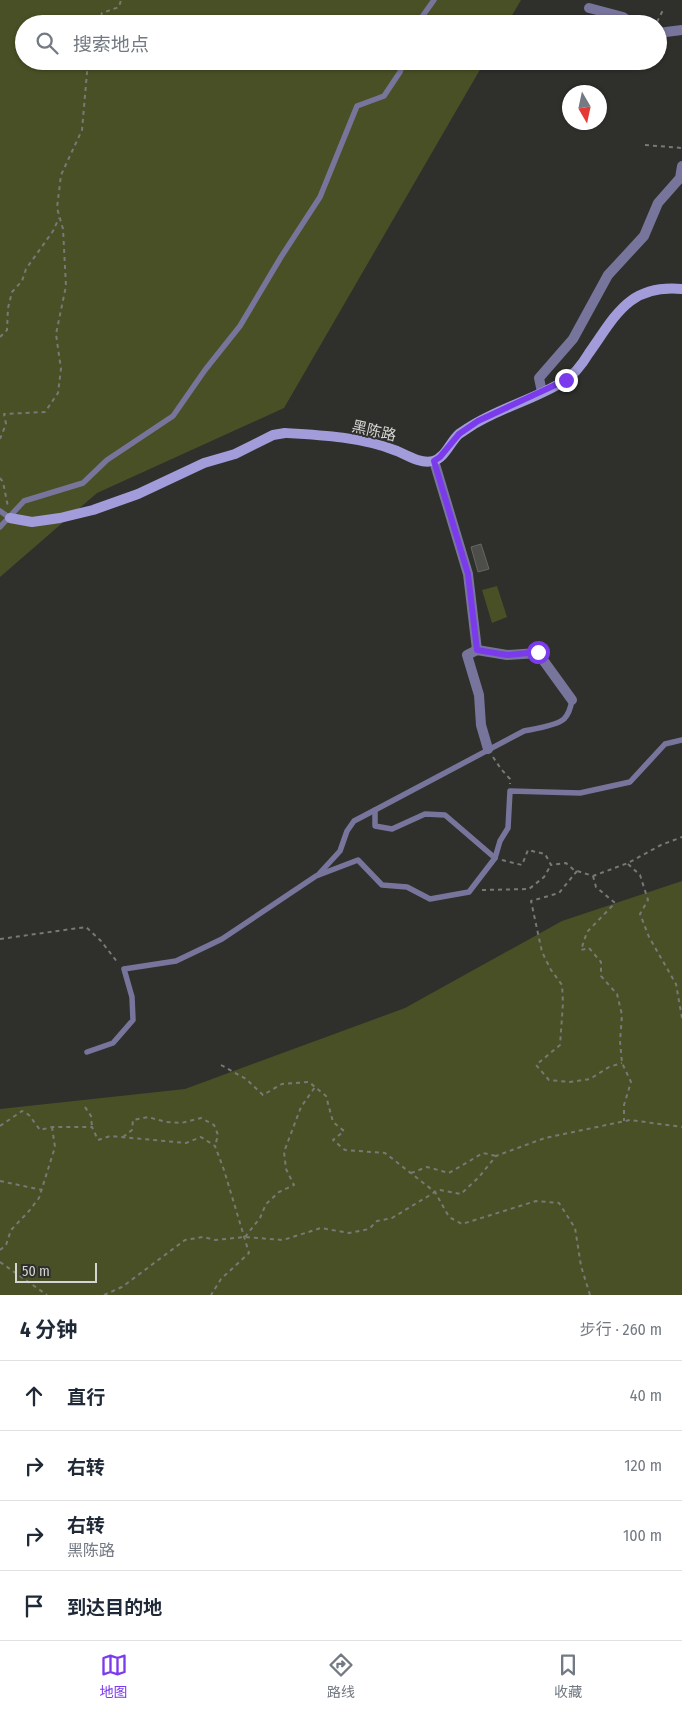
<!DOCTYPE html>
<html lang="zh">
<head>
<meta charset="utf-8">
<style>
  :root { --surface:#fff; --page:#f6f6f7; --text:#1f2937; --muted:#747a83; --line:#e0e1e3; --accent:#7c3aed }
  body { margin:0; font-family:"Fira Sans Condensed","Noto Sans SC",sans-serif; background:var(--page); color:var(--text) }
  .compass { position:absolute; left:562px; top:85px; width:45px; height:45px; border-radius:50%; background:var(--surface); box-shadow:0 1px 4px #0004; rotate:171deg }
  .scale { position:absolute; left:15px; bottom:12px; width:82px; box-sizing:border-box; padding-left:5px; border:2px solid #d4d5d3; border-top:0; font-size:14px; line-height:18px; white-space:nowrap; color:#d4d5d3; -webkit-text-stroke:4px #2f2f2c; paint-order:stroke }
  .stop { position:absolute; width:15px; height:15px; margin:-11px; border:4px solid #7c3aed; border-radius:50%; background:#fff }
  .stop.end { background:#7c3aed; border-color:#fff; box-shadow:0 1px 5px #0008 }
  .list { margin:0; padding:0; list-style:none }
  h2 { display:flex; justify-content:space-between; align-items:center; height:65px; margin:0; padding:0 20px; font-size:21px }
  h2 small { font-size:16px; font-weight:400; color:var(--muted) }
  .list li { display:grid; grid-template-columns:32px 1fr auto; gap:15px; align-items:center; box-sizing:border-box; height:70px; padding:0 20px; border-top:1px solid var(--line) }
  .list b { display:block; font-size:19px; white-space:nowrap }
  .list p { margin:0; font-size:16px; white-space:nowrap; color:var(--muted) }
  .list em { font-size:16px; font-style:normal; color:var(--muted) }
  .icon { flex:none; width:28px; height:28px; fill:none; stroke:currentColor; stroke-width:2; stroke-linecap:round; stroke-linejoin:round }
  .map { position:relative; flex:none; width:682px; height:1295px; overflow:hidden }
  .search { position:absolute; background:var(--surface); box-shadow:0 1px 4px #0004; left:15px; right:15px; top:15px; height:55px; display:flex; align-items:center; gap:12px; box-sizing:border-box; padding:0 18px; border-radius:28px; color:var(--muted); font-size:19px }
  .sheet { height:345px; background:var(--surface) }
  nav { display:flex; justify-content:space-around; align-items:center; box-sizing:border-box; height:70px; border-top:1px solid var(--line); background:var(--surface); font-size:14px; color:var(--muted) }
  nav a { display:grid; justify-items:center; gap:2px }
  nav .on { color:var(--accent) }
  .map>svg:first-child { display:block }
  .green { fill:#4a5025 }
  .building { fill:#4d4d4a; stroke:#666663 }
  .lines { fill:none; stroke-linecap:round; stroke-linejoin:round }
  .path { stroke:#787876; stroke-width:2; stroke-dasharray:4 4; stroke-linecap:butt }
  .lane { stroke:#78759c; stroke-width:5.5 }
  .street { stroke:#78759c; stroke-width:10 }
  .secondary { stroke:#a29dda; stroke-width:10 }
  .route { stroke:#7c3aed; stroke-width:6 }
  .labels { text-anchor:middle; stroke-width:4; stroke-linejoin:round; paint-order:stroke }
  .street-label { font-size:15px; fill:#d4d5d3; stroke:#2f2f2c }
</style>
</head>
<body>
<div class="map">
<svg width="682" height="1295" viewBox="0 0 682 1295">
  <rect width="100%" height="100%" fill="#2f2f2c"/>
  <!-- green -->
  <g class="green">
    <path d="M0,0h521l-14,24h-483v37h461l-201,347 -187,85 -97,84z"/>
    <path d="M497,586l10,31 -15,6 -10,-33z"/>
    <path d="M682,881v414h-682v-186l185,-20 220,-81 157,-87z"/>
  </g>
  <!-- building -->
  <path class="building" d="M481,544l8,25 -11,3 -7,-25z"/>
  <g class="lines">
    <!-- path -->
    <g class="path">
      <path d="M657,22l7,-14"/>
      <path d="M98,24l4,-11 17,-6 2,-7"/>
      <path d="M645,145l37,3"/>
      <path d="M0,337l7,-7 1,-22 4,-16 10,-11 4,-12 27,-38 6,-13"/>
      <path d="M0,439l6,-15 -2,-10 41,-2 13,-19 3,-24 -5,-35 10,-48 -3,-57 -6,-21 4,-33 21,-45 6,-69"/>
      <path d="M0,478l3,4 5,25"/>
      <path d="M493,757l8,12 9,10v5"/>
      <path d="M502,860l20,5 6,-15 17,4 6,11 15,-2 8,7 19,6 35,-13 33,-18 21,-8"/>
      <path d="M628,864l12,11 8,25 -8,14 9,23 27,47 6,34"/>
      <path d="M577,871l-18,22 -28,8 11,51 9,18 11,15 1,18 -3,42 -24,20 13,15 21,2 20,-3 19,-12 13,-4"/>
      <path d="M593,876l3,11 19,16 -28,29 -6,18 8,-2 12,14v14l16,18 5,21 -2,26 2,22 9,19 -7,23v16"/>
      <path d="M482,890l47,-1 15,-12 7,-12"/>
      <path d="M0,939l86,-12 15,14 17,22"/>
      <path d="M221,1065l25,14 17,16 19,-11 27,-2 17,14 7,26 11,9 -11,9 12,10 40,3 50,39 14,25 13,7 74,-23 23,2 16,25 6,38 9,29"/>
      <path d="M85,1107l6,9 1,11"/>
      <path d="M0,1126l22,-15 7,4 11,15 12,-3h40l6,13 12,-4 76,7 15,-6 14,9 9,24 25,83 -28,26 -10,16"/>
      <path d="M123,1137l9,-7 1,-10 15,-3 18,5 15,1 20,-5 13,7 4,10 -3,11"/>
      <path d="M411,1173l16,-6 22,6 34,-20 13,3"/>
      <path d="M0,1181l42,9"/>
      <path d="M245,1237l15,-19 6,-14 13,-12 15,-7 -8,-16 -2,-17 17,-45 14,-20"/>
      <path d="M0,1250l6,-5 5,-15 18,-19 10,-13 16,-51 -3,-20"/>
      <path d="M0,1262l47,33"/>
      <path d="M104,1295l18,-8 63,-47 18,-3 12,3 30,-3 38,3 38,-12 28,5 20,-4 8,-8 15,-3 43,-26 5,-2 21,4 18,-17 17,-21 49,-18 85,-18 52,7"/>
    </g>
    <!-- lane -->
    <g class="lane">
      <path d="M417,24l17,-24"/>
      <path d="M0,511l10,7"/>
      <path d="M0,527l24,-26 59,-18 24,-23 66,-44 32,-46 35,-44 41,-69 39,-60 37,-91 27,-10 16,-24 4,-11"/>
      <path d="M495,858l-50,-43 -20,-1 -33,15 -17,-3v-16l149,-79c10,-2 32,-5 40,-12 4,-4 7,-13 8,-19"/>
      <path d="M318,875l22,-24 7,-20 7,-10 21,-11"/>
      <path d="M87,1052l26,-9 20,-23 -1,-23 -8,-28 52,-8 46,-22 94,-63 42,-16 24,25 25,2 23,12 39,-7 26,-34 5,-17 8,-13 2,-37 70,2 50,-11 35,-38 17,-4"/>
    </g>
    <!-- street -->
    <g class="street">
      <path d="M589,8l34,9 10,7"/>
      <path d="M658,33l24,-3"/>
      <path d="M542,392l-3,-14 34,-39 35,-64 36,-39 14,-33 22,-25 2,-12"/>
      <path d="M434,461l34,113 9,76"/>
      <path d="M488,749l-7,-24 -2,-30 -12,-40 10,-5 30,5 31,-2 34,47"/>
    </g>
    <!-- secondary -->
    <path class="secondary" d="M10,518l22,4 28,-4 33,-8 45,-16 66,-31 31,-9 38,-19 12,-2c36,2 77,4 112,18 11,5 24,13 36,10 12,-3 17,-19 26,-27 3,-2 6,-4 9,-6 30,-20 66,-28 96,-47 10,-6 19,-18 25,-28 27,-38 40,-69 93,-64"/>
  </g>
  <g class="lines">
    <!-- route -->
    <path class="route" d="M538,652l-31,3 -30,-5 -9,-76 -34,-113 6,-4 19,-23 19,-13 88,-41"/>
  </g>
  <g class="labels">
    <!-- street labels -->
    <g class="street-label">
      <text transform="translate(374 431) rotate(13)" y="5">黑陈路</text>
    </g>
  </g>
</svg>
<svg class="compass" viewBox="-18 -18 36 36"><path d="M0-13l5 13h-10z" fill="#e53935"/><path d="M0 13l5-13h-10z" fill="#747a83"/></svg>
<div class="scale">50 m</div>
<div class="stop" style="left:538px;top:652px"></div>
<div class="stop end" style="left:566px;top:380px"></div>
<div class="search"><svg class="icon" aria-label="search" viewBox="0 0 24 24"><circle cx="10" cy="10" r="6"/><path d="M15 15l6 6"/></svg>搜索地点</div>
</div>
<section class="sheet">
<h2>4 分钟<small>步行 · 260 m</small></h2>
<ul class="list">
<li><svg class="icon" aria-label="ahead" viewBox="0 0 24 24"><path d="M12 20V5M6 11l6-6 6 6"/></svg><div><b>直行</b></div><em>40 m</em></li>
<li><svg class="icon" aria-label="right" viewBox="0 0 24 24"><path d="M7 20v-9h11M14 6l5 5-5 5"/></svg><div><b>右转</b></div><em>120 m</em></li>
<li><svg class="icon" aria-label="right" viewBox="0 0 24 24"><path d="M7 20v-9h11M14 6l5 5-5 5"/></svg><div><b>右转</b><p>黑陈路</p></div><em>100 m</em></li>
<li><svg class="icon" aria-label="arrive" viewBox="0 0 24 24"><path d="M6 21V4h12l-3 4 3 4H6"/></svg><div><b>到达目的地</b></div></li>
</ul>
</section>
<nav>
<a class="on"><svg class="icon" aria-label="map" viewBox="0 0 24 24"><path d="M3 6l6-2 6 2 6-2v14l-6 2-6-2-6 2zM9 4v14M15 6v14"/></svg>地图</a>
<a><svg class="icon" aria-label="directions" viewBox="0 0 24 24"><path d="M12 3l9 9-9 9-9-9zM9 14v-3h6M13 9l2 2-2 2"/></svg>路线</a>
<a><svg class="icon" aria-label="saved" viewBox="0 0 24 24"><path d="M7 4h10v16l-5-4-5 4z"/></svg>收藏</a>
</nav>
</body>
</html>
